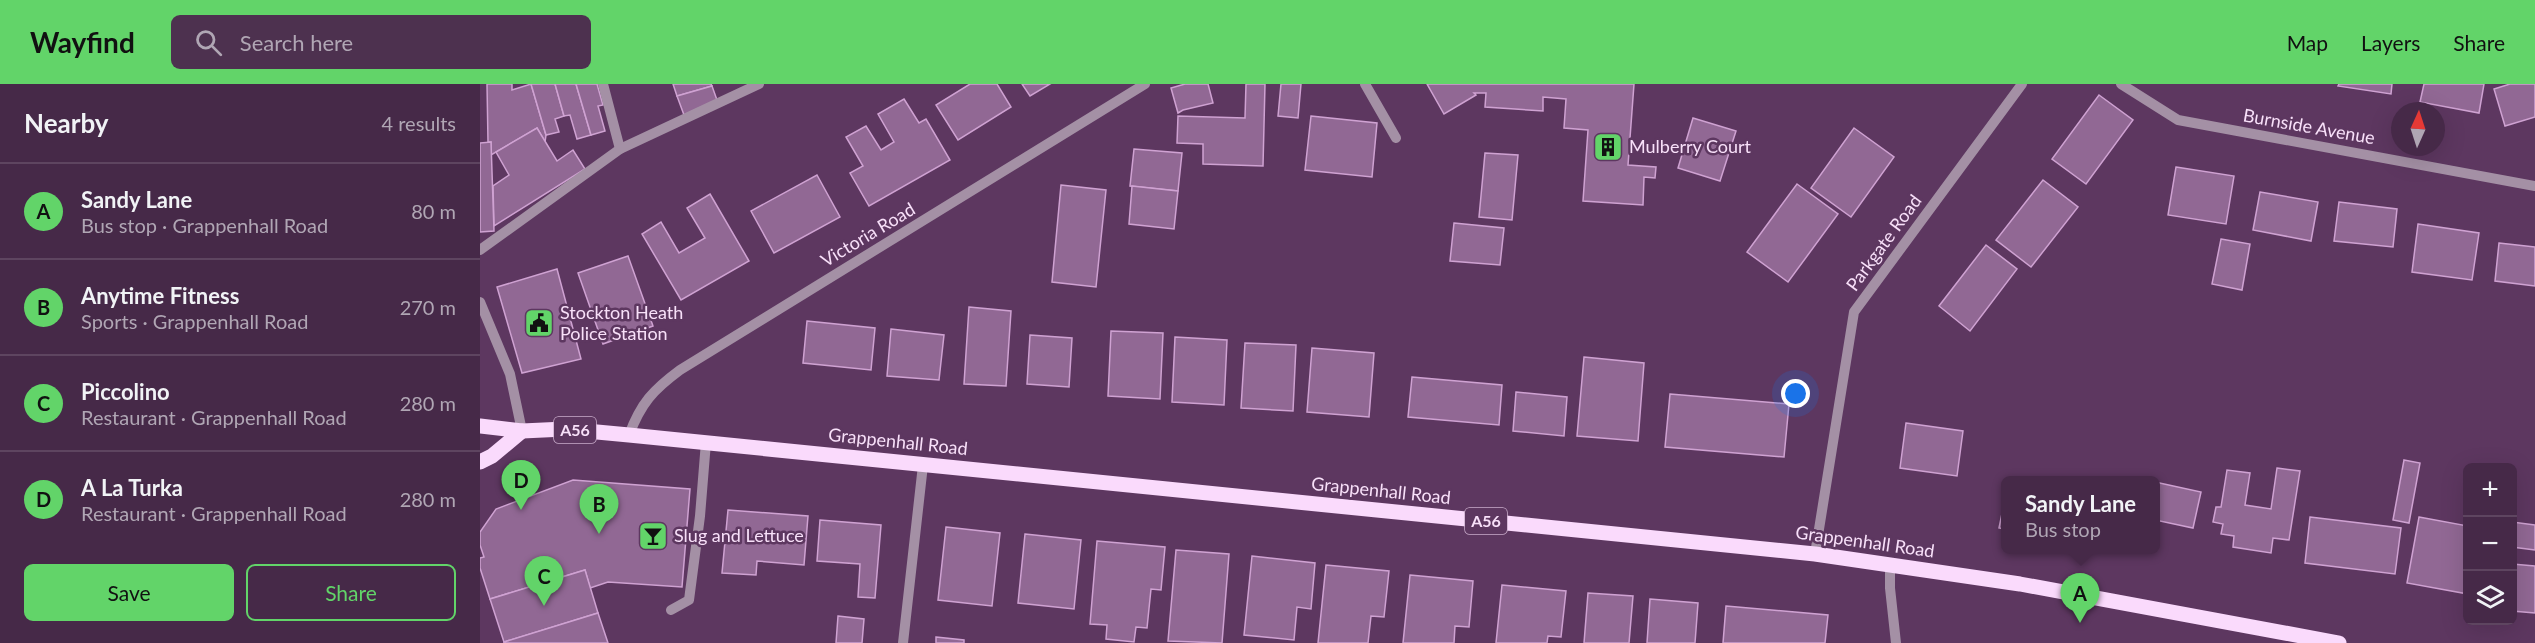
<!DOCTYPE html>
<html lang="en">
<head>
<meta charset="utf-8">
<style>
  :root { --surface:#462948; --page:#4d314f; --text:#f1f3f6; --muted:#b0a6b4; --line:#5e4560; --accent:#62d469 }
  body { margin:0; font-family:Lato,sans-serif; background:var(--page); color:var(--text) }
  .controls { position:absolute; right:18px; bottom:18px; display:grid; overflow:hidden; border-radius:9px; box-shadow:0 6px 24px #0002 }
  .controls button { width:54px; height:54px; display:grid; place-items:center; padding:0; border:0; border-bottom:2px solid var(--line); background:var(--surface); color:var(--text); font:30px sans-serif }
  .compass { position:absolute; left:1911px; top:18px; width:54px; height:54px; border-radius:50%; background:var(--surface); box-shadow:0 6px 24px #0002; rotate:3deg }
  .you { position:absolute; left:1316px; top:310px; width:21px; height:21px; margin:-15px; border:4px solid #fff; border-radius:50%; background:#1a73e8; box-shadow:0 0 0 9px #1a73e833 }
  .badge { display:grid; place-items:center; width:39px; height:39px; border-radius:50%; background:var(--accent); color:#111; font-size:20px; font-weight:700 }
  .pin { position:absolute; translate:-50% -50px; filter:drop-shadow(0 2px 3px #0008) }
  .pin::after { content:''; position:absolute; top:32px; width:21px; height:18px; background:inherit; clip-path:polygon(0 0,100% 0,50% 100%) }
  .popup { position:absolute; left:1521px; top:392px; width:159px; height:78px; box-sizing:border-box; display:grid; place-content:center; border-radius:9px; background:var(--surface); filter:drop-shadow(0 2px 4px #0005); font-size:20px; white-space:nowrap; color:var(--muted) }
  .popup b { font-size:22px; color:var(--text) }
  .popup::after { content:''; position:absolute; left:50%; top:100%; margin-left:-12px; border:12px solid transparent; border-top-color:var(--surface) }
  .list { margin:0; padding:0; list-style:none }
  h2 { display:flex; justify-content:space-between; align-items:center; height:78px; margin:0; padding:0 24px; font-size:26px }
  h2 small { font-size:20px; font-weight:400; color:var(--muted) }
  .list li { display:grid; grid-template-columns:39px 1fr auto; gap:18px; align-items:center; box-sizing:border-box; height:96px; padding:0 24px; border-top:2px solid var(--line) }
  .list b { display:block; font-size:22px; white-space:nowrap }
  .list p { margin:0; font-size:20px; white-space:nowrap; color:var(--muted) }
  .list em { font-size:20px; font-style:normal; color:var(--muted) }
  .actions { display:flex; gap:12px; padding:18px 24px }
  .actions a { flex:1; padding:14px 0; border:2px solid var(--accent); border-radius:9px; text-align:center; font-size:21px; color:var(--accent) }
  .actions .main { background:var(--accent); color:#111 }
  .icon { flex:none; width:33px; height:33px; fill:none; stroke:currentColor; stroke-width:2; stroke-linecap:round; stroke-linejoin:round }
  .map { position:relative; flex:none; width:2055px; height:559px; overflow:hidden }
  header { display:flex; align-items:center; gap:36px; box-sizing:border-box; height:84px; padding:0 30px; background:var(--accent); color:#111 }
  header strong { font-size:28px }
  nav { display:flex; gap:33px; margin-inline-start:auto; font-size:21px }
  .search { width:420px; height:54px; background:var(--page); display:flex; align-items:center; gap:15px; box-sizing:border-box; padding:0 21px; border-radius:9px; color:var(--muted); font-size:22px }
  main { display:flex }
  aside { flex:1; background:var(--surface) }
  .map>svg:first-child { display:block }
  .building { fill:#916894; stroke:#cfa2d2; stroke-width:1.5 }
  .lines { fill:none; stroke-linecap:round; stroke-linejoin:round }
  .minor { stroke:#a490a5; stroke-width:10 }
  .major { stroke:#fadafc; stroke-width:15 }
  .labels { text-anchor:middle; stroke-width:5; stroke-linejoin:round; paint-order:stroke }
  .shield { fill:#5d3760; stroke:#caadcb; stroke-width:1.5 }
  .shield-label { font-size:16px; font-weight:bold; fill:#f8e0f9 }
  .street-label { font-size:18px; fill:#f8e0f9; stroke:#5d3760 }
  .poi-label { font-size:18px; fill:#f8e0f9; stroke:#5d3760; text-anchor:start }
</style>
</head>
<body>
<header>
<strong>Wayfind</strong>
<div class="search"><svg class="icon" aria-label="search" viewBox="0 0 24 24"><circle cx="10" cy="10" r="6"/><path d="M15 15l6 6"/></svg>Search here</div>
<nav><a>Map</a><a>Layers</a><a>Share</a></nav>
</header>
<main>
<aside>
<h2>Nearby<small>4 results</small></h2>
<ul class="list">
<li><span class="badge">A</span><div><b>Sandy Lane</b><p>Bus stop · Grappenhall Road</p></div><em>80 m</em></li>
<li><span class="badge">B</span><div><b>Anytime Fitness</b><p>Sports · Grappenhall Road</p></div><em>270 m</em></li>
<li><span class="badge">C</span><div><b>Piccolino</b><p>Restaurant · Grappenhall Road</p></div><em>280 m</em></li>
<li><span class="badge">D</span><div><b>A La Turka</b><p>Restaurant · Grappenhall Road</p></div><em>280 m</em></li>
</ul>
<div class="actions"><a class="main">Save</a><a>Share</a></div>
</aside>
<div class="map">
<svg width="2055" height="559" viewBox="0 0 2055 559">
  <rect width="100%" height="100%" fill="#5d3760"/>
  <!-- building -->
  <g class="building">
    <path d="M7,0h25v6l19,-6 15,51 -1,7 -8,-14 -46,27v-13h-3z"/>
    <path d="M51,0h24l9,32 -9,3 4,13 -13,3z"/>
    <path d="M75,0h21l15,51 -14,4 -7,-24 -6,1z"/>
    <path d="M96,0h21l6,21 -5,1 7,25 -14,4z"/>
    <path d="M193,0h38l1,2 -35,10z"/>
    <path d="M490,0h27l14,23 -53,33 -22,-35z"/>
    <path d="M542,0h28l-20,12z"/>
    <path d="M705,0h23l5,19 -30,7 -5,3 -7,-25z"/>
    <path d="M766,0h19l-2,82 -60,-2v-20l-26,-1 1,-27 67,2z"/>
    <path d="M801,0h20l-3,34 -20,-2z"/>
    <path d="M947,0h207l-6,81 28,2 -1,11 -11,-1 -1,28 -60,-4 5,-71 -24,-2 2,-29 -23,-2v14l-58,-4 1,-14h-12l2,2 -32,19z"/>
    <path d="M1859,0h53l-1,10 -53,-8z"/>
    <path d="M1944,0h60l-5,29 -59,-11z"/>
    <path d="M2030,0h25v33l-30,9 -11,-37z"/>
    <path d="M232,2l5,14 -33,15 -7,-19z"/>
    <path d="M1619,11l34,25 -47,64 -34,-25z"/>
    <path d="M424,15l15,24 7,-4 24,41 -81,46 -19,-33 13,-7 -17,-29 20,-11 15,24 13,-8 -16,-28z"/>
    <path d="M831,32l66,7 -5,54 -67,-7z"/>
    <path d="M1213,34l43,13 -16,50 -42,-13z"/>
    <path d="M57,44l20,33 16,-11 12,19 -91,57 -1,-40 16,-11 -13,-23z"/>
    <path d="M1374,44l40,29 -43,60 -40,-29z"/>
    <path d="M11,58l3,89 -14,1v-89z"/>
    <path d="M654,65l48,4 -4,38 -48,-5z"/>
    <path d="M1005,69l33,2 -6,65 -33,-3z"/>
    <path d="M1696,83l58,9 -8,48 -58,-9z"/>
    <path d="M337,91l23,42 -66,36 -23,-42z"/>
    <path d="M1563,96l35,27 -47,60 -35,-27z"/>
    <path d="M1317,100l41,30 -50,68 -41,-30z"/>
    <path d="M581,101l45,5 -10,97 -44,-5z"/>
    <path d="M652,102l46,5 -4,38 -45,-5z"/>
    <path d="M1780,108l58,10 -7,39 -58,-11z"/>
    <path d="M230,110l39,67 -68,39 -39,-66 19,-12 18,31 26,-15 -18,-30z"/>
    <path d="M1859,118l58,7 -4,38 -59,-6z"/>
    <path d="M974,139l50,5 -4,37 -50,-4z"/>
    <path d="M1938,140l61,9 -7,47 -60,-8z"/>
    <path d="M1741,155l29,5 -8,46 -30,-6z"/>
    <path d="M2019,159l36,4v39l-40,-5z"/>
    <path d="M1506,161l31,24 -47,62 -31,-25z"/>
    <path d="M148,172l25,70 -50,18 -25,-71z"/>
    <path d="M77,185l24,90 -59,14 -25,-86z"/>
    <path d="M489,223l42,4 -5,75 -42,-2z"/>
    <path d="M327,237l68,7 -4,42 -68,-7z"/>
    <path d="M411,245l53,6 -5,45 -52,-4z"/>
    <path d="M631,247l52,2 -3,66 -52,-3z"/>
    <path d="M550,251l42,3 -3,49 -42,-3z"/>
    <path d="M695,253l52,3 -3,65 -52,-3z"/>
    <path d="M765,259l51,2 -3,66 -52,-3z"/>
    <path d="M832,264l62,5 -5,64 -62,-5z"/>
    <path d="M1104,273l60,6 -6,78 -61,-5z"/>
    <path d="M932,293l90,8 -3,40 -91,-8z"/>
    <path d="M1036,308l51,5 -3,39 -51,-5z"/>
    <path d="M1190,310l119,10 -5,53 -119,-10z"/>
    <path d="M1426,339l57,8 -6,45 -57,-8z"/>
    <path d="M1924,376l16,3 -11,60 -16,-3z"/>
    <path d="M1797,384l23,3 -11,69 -16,-2 -2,15 -38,-6 1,-11 -13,-2 2,-10 -10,-2 3,-15h5l6,-37 23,3 -5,32 26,4z"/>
    <path d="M93,396l117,9 -8,98 -74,-5 -18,6 -5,-18 -95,29 -10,-31v-10l4,-1 -4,-12v-13l16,-23z"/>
    <path d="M1675,398l46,10 -8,36 -38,-8z"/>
    <path d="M1525,415v30l-6,-1z"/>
    <path d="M248,426l80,6 -4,49 -47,-4 -1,14 -34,-2z"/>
    <path d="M1830,433l91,11 -6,46 -90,-11z"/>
    <path d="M1939,433l49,9v68l-61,-11z"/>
    <path d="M340,436l61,5 -6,73 -17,-1 2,-33 -43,-3z"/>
    <path d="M2032,438l23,3v25l-23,-3z"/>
    <path d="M466,443l54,6 -8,73 -54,-6z"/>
    <path d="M545,450l56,6 -7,69 -56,-6z"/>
    <path d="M617,457l68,6 -4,43 -10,-1 -4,39 -11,-1 -2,15 -28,-3 1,-14 -17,-1z"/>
    <path d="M696,466l53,4 -7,89 -54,-2z"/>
    <path d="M772,472l63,7 -4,46 -14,-2 -3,33 -50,-5z"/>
    <path d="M2032,480l23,2v47l-23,-2z"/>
    <path d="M846,481l63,6 -5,46 -13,-1 -3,27h-50z"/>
    <path d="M105,486l13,43 -94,29 -14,-43z"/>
    <path d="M930,491l63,6 -4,46 -14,-1 -1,17h-51z"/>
    <path d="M1022,501l64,6 -5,46 -13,-1 -1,7h-51z"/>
    <path d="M1108,509l45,3 -4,47h-45z"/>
    <path d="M1170,515l48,4 -3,40h-48z"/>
    <path d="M1246,522l102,9 -3,28h-102z"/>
    <path d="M118,529l10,30h-104v-1z"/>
    <path d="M358,532l26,3 -2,24h-26z"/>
    <path d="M456,553l28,3v3h-28z"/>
  </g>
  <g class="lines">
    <!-- minor -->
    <g class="minor">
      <path d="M123,0l17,65"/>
      <path d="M885,0l31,54"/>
      <path d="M1641,0l57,36 357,66"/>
      <path d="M0,166l140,-101 139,-65"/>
      <path d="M0,218l30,72 12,57"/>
      <path d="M149,351c12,-32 24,-45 51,-65l465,-286"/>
      <path d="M1335,470l39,-242 168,-228"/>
      <path d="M1410,480v24l6,55"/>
      <path d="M191,526l18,-10 11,-84 6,-74"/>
      <path d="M423,559l20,-178"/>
    </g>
    <!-- major -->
    <g class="major">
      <path d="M0,342l42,5 43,-2 64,6 1186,119 205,30 319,59"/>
      <path d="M0,378l12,-6 30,-25"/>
    </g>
  </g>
  <!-- icons -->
  <defs>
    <g id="building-square" transform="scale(1.5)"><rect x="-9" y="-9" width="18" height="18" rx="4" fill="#62d469" stroke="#5d3760"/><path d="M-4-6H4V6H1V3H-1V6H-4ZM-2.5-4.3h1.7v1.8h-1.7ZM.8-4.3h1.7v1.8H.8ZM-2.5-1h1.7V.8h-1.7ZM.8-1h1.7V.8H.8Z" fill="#111"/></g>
    <g id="civic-square" transform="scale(1.5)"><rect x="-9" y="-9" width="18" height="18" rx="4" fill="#62d469" stroke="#5d3760"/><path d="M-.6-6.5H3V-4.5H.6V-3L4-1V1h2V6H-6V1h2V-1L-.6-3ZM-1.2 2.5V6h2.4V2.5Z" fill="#111"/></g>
    <g id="bar-square" transform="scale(1.5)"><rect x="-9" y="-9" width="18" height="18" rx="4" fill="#62d469" stroke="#5d3760"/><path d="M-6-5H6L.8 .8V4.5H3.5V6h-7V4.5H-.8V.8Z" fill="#111"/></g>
  </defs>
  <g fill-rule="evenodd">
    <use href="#building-square" x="1128" y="63"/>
    <use href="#civic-square" x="59" y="239"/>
    <use href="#bar-square" x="173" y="452"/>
  </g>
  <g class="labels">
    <!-- shield labels -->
    <g class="shield">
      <rect x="74" y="333" width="42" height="26" rx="4.5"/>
      <rect x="985" y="424" width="42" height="26" rx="4.5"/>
    </g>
    <g class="shield-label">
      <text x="95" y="352">A56</text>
      <text x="1006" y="443">A56</text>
    </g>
    <!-- street labels -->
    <g class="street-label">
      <text transform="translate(1829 43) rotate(10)" y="6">Burnside Avenue</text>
      <text transform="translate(388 151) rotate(-31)" y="6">Victoria Road</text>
      <text transform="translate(1404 159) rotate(-54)" y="6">Parkgate Road</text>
      <text transform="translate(418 358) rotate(6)" y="6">Grappenhall Road</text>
      <text transform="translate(901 407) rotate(6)" y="6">Grappenhall Road</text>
      <text transform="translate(1385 458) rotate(8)" y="6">Grappenhall Road</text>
    </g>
    <!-- poi labels -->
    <g class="poi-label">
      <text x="1149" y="69">Mulberry Court</text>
      <text x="80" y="235">Stockton Heath<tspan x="80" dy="21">Police Station</tspan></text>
      <text x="194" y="458">Slug and Lettuce</text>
    </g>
  </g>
</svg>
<div class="controls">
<button>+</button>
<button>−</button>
<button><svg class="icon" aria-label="layers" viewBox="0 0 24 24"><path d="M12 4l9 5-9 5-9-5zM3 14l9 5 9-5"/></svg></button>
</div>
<svg class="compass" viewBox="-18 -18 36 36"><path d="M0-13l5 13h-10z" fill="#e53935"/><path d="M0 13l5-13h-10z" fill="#b0a6b4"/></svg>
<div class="you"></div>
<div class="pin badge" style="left:1600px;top:539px">A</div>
<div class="popup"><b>Sandy Lane</b>Bus stop</div>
<div class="pin badge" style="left:119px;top:450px">B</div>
<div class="pin badge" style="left:64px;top:522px">C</div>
<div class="pin badge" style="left:41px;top:426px">D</div>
</div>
</main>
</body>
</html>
